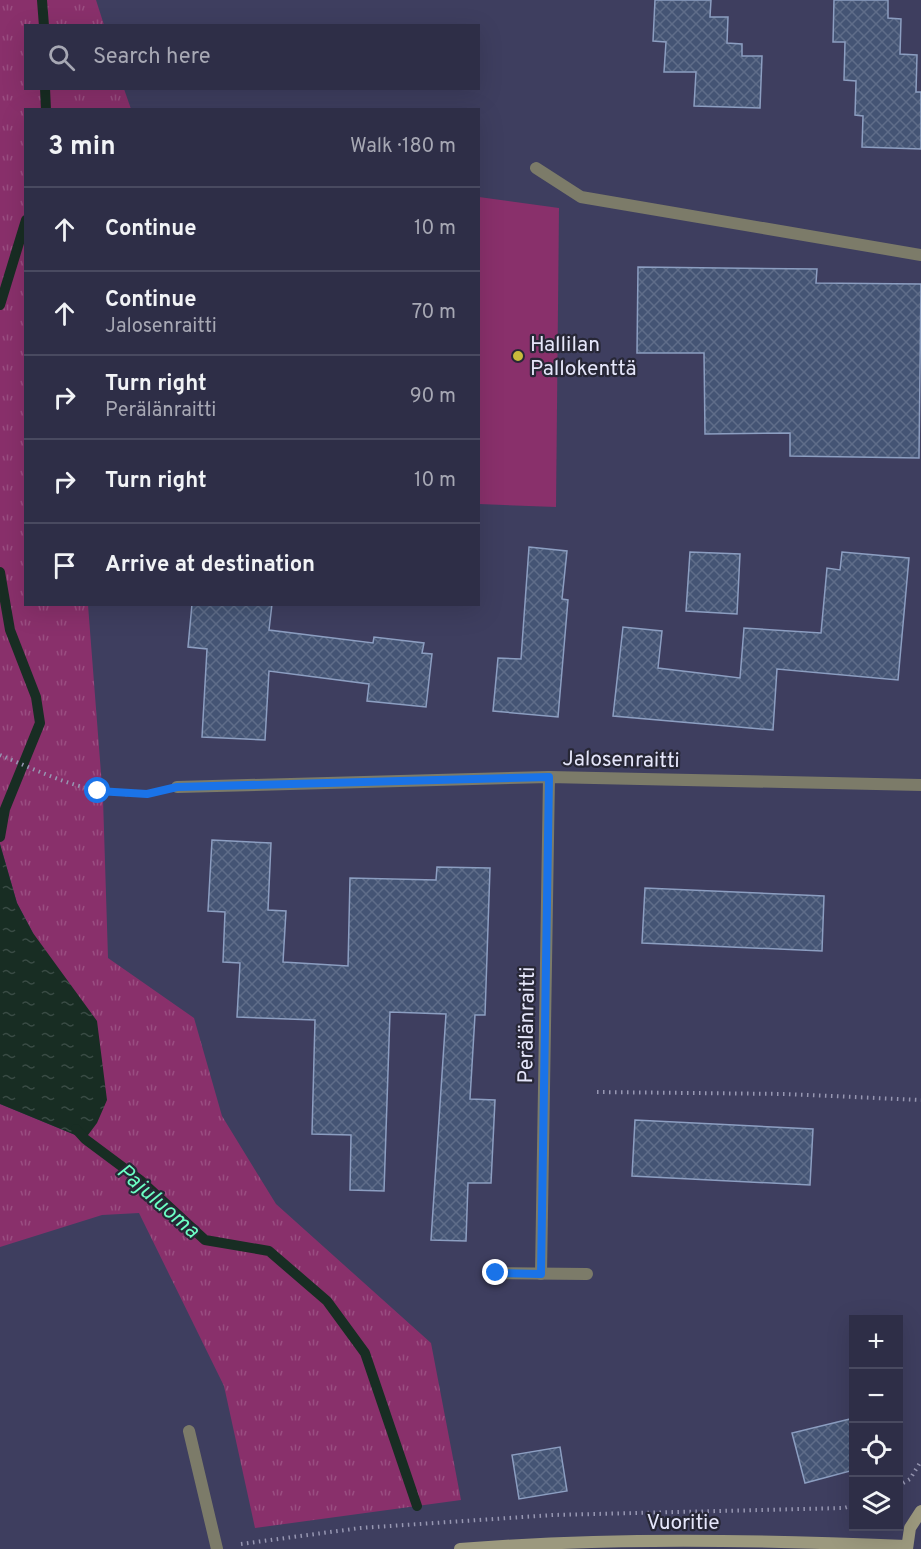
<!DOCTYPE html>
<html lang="en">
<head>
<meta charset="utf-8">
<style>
  :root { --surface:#2e2e47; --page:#3a3a52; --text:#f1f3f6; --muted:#a7a8b4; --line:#494a60 }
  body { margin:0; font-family:Overpass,sans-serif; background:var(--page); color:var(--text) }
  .controls { position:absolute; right:18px; bottom:18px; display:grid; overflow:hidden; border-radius:0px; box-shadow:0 6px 24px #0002 }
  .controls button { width:54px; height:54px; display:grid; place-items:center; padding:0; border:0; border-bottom:2px solid var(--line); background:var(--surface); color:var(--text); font:30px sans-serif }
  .stop { position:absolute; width:18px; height:18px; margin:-14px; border:4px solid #1a73e8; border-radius:50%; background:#fff }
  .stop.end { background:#1a73e8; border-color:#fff; box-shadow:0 2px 6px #0008 }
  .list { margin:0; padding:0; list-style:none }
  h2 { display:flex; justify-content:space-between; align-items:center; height:78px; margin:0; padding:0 24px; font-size:26px }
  h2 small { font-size:20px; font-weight:400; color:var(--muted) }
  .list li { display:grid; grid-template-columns:39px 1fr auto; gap:18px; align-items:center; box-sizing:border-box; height:84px; padding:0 24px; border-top:2px solid var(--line) }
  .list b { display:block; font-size:22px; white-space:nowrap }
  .list p { margin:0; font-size:20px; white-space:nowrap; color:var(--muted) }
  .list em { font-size:20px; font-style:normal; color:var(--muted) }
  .icon { flex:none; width:33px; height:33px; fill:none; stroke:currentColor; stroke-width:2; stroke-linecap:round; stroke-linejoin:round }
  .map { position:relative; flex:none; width:921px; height:1549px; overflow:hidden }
  .search { position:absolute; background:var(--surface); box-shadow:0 6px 24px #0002; left:24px; top:24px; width:456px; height:66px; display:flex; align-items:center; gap:15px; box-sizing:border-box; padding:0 21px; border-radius:0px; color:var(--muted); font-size:22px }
  .panel { position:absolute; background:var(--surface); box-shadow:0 6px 24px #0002; left:24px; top:108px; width:456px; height:498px; border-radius:0px }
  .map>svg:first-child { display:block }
  .grass { fill:url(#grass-tufts) }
  .pitch { fill:#89306b }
  .water { fill:url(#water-ripples) }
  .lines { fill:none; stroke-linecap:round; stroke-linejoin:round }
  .stream { stroke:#182d23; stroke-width:10 }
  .building { fill:url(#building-cross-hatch); stroke:#8c9ec1; stroke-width:1.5 }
  .path { stroke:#9797b2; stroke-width:4; stroke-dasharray:1.5 4.5; stroke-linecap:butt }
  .lane { stroke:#7c7b69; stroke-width:12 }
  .street { stroke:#7c7b69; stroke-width:12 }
  .secondary { stroke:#9c997e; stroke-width:12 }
  .route { stroke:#1a73e8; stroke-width:8 }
  .poi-dot { fill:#c8bb3b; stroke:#272736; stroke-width:2 }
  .labels { text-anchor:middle; stroke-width:4.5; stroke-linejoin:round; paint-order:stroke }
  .poi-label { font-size:21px; fill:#e5e6fa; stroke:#272736; text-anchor:start }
  .street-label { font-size:21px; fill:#e5e6fa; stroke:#272736 }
  .water-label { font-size:22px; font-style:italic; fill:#6bfec3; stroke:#272736 }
</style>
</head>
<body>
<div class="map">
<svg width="921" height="1549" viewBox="0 0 921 1549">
  <defs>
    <pattern id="grass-tufts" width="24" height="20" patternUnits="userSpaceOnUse" patternTransform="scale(1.5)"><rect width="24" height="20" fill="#89306b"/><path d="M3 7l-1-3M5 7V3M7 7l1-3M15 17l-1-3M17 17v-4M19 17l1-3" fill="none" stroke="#9a4e81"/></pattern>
    <pattern id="water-ripples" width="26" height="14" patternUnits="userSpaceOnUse" patternTransform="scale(1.5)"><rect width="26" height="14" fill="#182d23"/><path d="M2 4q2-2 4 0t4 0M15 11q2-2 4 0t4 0" fill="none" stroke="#394b44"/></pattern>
    <pattern id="building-cross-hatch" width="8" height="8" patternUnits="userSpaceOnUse" patternTransform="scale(1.5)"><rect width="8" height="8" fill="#445474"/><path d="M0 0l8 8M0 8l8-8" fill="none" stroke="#5f6d89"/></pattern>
  </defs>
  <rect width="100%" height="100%" fill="#3e3e5f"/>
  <!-- grass -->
  <path class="grass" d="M0,0h96l8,25 -78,1v62l98,1 7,20 -105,1v494l62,1 15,194 5,159 86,60 28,98 54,88 155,139 30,157 -206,28 -31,-142 -85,-173 -37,2 -102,32v-143l85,35 -52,-206 -16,-30 -17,-59z"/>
  <!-- pitch -->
  <path class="pitch" d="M479,197l80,11 -3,299 -77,-3z"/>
  <!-- water -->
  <path class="water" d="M0,844l17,59 16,30 64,88 10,79 -10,23 -12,16 -85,-35z"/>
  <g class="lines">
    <!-- stream -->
    <g class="stream">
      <path d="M42,0l2,26"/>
      <path d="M45,88l1,22"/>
      <path d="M0,305l26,-85"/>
      <path d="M0,572l10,58 26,67 4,26 -35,86 -5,28"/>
      <path d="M76,1129l9,10 55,41 65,60 64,11 58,50 38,52 52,153"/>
    </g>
  </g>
  <!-- building -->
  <g class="building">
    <path d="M655,0h56l-1,17h18l-1,26 15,1v12h20l-2,52 -66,-2 2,-34h-32l2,-30 -13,-1z"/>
    <path d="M834,0h54v18l13,1 -1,35 17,1 -1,37h5v57l-59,-2 1,-31 -8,-1 1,-34 -12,-1 1,-38h-12z"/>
    <path d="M638,267l179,2 -1,14 105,1 -2,174 -129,-2v-23l-85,1 -1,-81h-67z"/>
    <path d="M529,547l38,4 -5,48 6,1 -10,117 -65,-6 5,-53 23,1z"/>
    <path d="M690,552l50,2 -3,60 -51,-3z"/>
    <path d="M842,552l67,6 -11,122 -121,-11 -4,61 -160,-14 10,-89 39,4 -4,37 82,10 4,-50 77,5 6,-65 13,2z"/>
    <path d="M192,604h80l-3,26 104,13 1,-6 50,6 -2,10 10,1 -6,53 -59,-6 2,-17 -100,-13 -4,69 -63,-3 5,-88 -19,-2z"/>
    <path d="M212,840l59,3 -3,67 18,1 -3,51 65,4 2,-88 86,2 1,-13 53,1 -5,147h-10l-5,84 25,1 -4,83h-23l-2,58 -35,-1 15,-226 -56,-2 -6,179 -34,-1 1,-55 -39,-1 3,-114 -78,-3 3,-54 -17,-1 2,-50 -17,-1z"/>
    <path d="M645,888l179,8 -2,55 -180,-8z"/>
    <path d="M635,1120l178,9 -3,56 -178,-9z"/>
    <path d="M854,1418v52l-49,13 -13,-50z"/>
    <path d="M560,1447l7,44 -48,8 -7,-44z"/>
  </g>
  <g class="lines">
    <!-- path -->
    <g class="path">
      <path d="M0,755c45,19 104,48 154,37"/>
      <path d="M597,1092l189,2 135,6"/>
      <path d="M898,1486l12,-7 11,-18"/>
      <path d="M241,1544l119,-16 193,-13 291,-7 10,-3"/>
    </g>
    <!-- lane -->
    <g class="lane">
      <path d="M536,168l45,29 340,58"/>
      <path d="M496,1273l91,1"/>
      <path d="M189,1431l28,118"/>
    </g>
    <!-- street -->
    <g class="street">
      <path d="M177,787l372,-10 372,8"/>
      <path d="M541,1274l8,-497"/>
    </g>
    <!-- secondary -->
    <g class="secondary">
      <path d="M460,1549c149,-12 298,-9 446,-3"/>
      <path d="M907,1549l3,-21 11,-17"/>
    </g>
  </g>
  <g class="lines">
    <!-- route -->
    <path class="route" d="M98,791l49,3 30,-7 372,-10 -8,497 -45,-1"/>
  </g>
  <!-- markers -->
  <circle class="poi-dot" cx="518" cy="356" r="6"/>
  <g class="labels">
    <!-- poi labels -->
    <g class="poi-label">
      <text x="530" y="351">Hallilan<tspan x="530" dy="24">Pallokenttä</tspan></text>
    </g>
    <!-- street labels -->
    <g class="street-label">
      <text transform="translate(621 759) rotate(1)" y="7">Jalosenraitti</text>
      <text transform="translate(526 1025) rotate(-89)" y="7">Perälänraitti</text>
      <text x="683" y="1529">Vuoritie</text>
    </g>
    <!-- water labels -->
    <g class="water-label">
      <text transform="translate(159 1200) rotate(41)" y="8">Pajuluoma</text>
    </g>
  </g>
</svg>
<div class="controls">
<button>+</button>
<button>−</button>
<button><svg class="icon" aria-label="locate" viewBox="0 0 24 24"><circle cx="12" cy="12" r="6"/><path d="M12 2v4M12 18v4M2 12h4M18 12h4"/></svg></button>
<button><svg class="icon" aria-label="layers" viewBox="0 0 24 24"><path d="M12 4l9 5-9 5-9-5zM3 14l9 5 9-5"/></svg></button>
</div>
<div class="stop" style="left:98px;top:791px"></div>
<div class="stop end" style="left:496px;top:1273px"></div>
<div class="search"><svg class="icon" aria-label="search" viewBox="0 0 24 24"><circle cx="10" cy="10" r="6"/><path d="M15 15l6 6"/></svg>Search here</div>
<section class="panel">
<h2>3 min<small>Walk · 180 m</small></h2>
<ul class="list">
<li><svg class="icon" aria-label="ahead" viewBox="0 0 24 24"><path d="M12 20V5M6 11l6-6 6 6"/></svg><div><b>Continue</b></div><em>10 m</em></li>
<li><svg class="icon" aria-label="ahead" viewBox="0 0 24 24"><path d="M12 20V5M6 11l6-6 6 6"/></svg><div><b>Continue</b><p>Jalosenraitti</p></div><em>70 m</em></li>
<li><svg class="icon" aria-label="right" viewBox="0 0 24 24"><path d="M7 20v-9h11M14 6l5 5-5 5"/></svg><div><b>Turn right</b><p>Perälänraitti</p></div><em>90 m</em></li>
<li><svg class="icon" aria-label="right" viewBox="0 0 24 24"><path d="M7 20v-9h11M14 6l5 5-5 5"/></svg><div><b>Turn right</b></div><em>10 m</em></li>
<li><svg class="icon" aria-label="arrive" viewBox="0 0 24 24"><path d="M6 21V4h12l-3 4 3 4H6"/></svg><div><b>Arrive at destination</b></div></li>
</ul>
</section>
</div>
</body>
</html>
